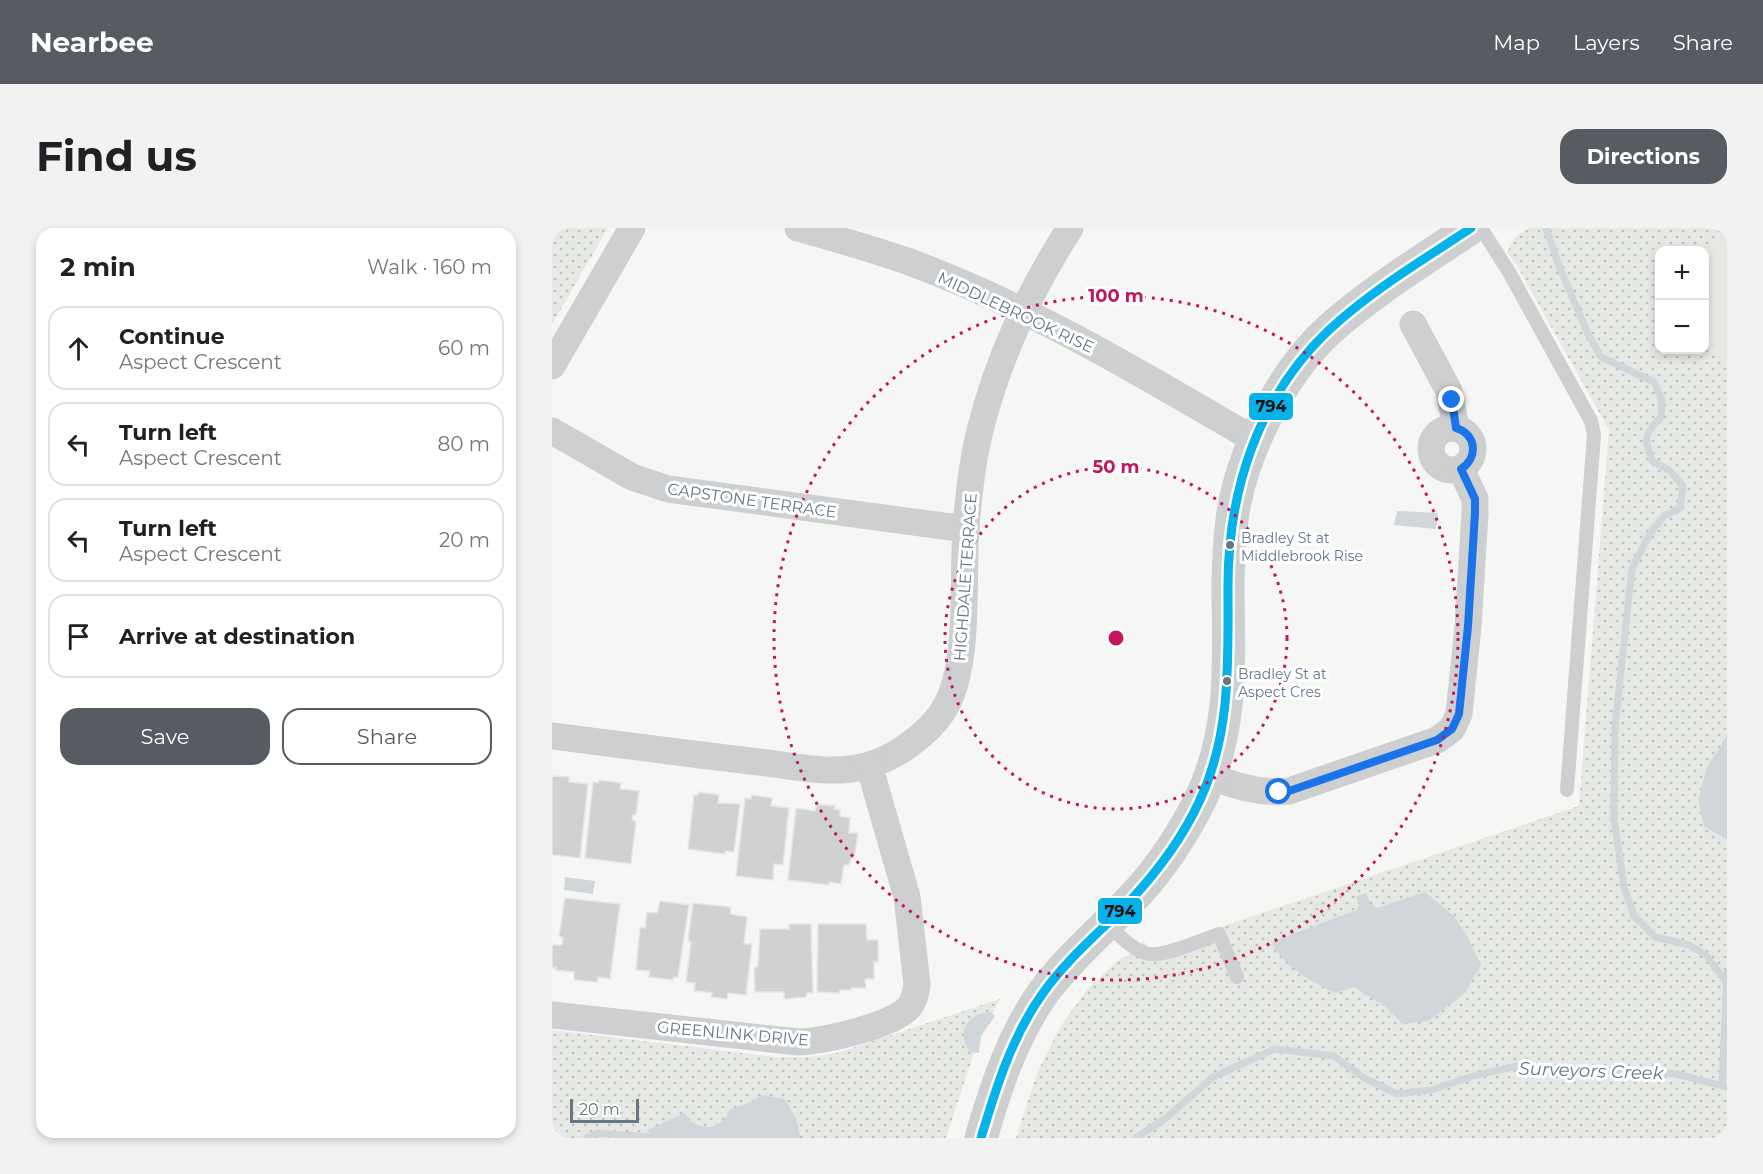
<!DOCTYPE html>
<html lang="en">
<head>
<meta charset="utf-8">
<style>
  :root { --surface:#fff; --page:#f2f2f2; --text:#202124; --muted:#757577; --line:#e0e0e0; --accent:#565c62 }
  body { margin:0; font-family:Montserrat,sans-serif; background:var(--page); color:var(--text) }
  .controls { position:absolute; right:18px; top:18px; display:grid; overflow:hidden; border-radius:12px; box-shadow:0 3px 9px #0003 }
  .controls button { width:54px; height:54px; display:grid; place-items:center; padding:0; border:0; border-bottom:2px solid var(--line); background:var(--surface); color:var(--text); font:30px sans-serif }
  .scale { position:absolute; left:18px; bottom:15px; width:69px; box-sizing:border-box; padding-left:6px; border:3px solid #657786; border-top:0; font-size:16px; line-height:21px; white-space:nowrap; color:#657786; -webkit-text-stroke:4px #fff; paint-order:stroke }
  .stop { position:absolute; width:18px; height:18px; margin:-14px; border:4px solid #1a73e8; border-radius:50%; background:#fff }
  .stop.end { background:#1a73e8; border-color:#fff; box-shadow:0 2px 6px #0008 }
  .list { margin:0; padding:0; list-style:none }
  h2 { display:flex; justify-content:space-between; align-items:center; height:78px; margin:0; padding:0 24px; font-size:26px }
  h2 small { font-size:20px; font-weight:400; color:var(--muted) }
  .list li { display:grid; grid-template-columns:39px 1fr auto; gap:18px; align-items:center; box-sizing:border-box; height:84px; margin:0 12px 12px; padding:0 12px; border:2px solid var(--line); border-radius:18px }
  .list b { display:block; font-size:22px; white-space:nowrap }
  .list p { margin:0; font-size:20px; white-space:nowrap; color:var(--muted) }
  .list em { font-size:20px; font-style:normal; color:var(--muted) }
  .actions { display:flex; gap:12px; padding:18px 24px }
  .actions a { flex:1; padding:14px 0; border:2px solid var(--accent); border-radius:18px; text-align:center; font-size:21px; color:var(--accent) }
  .actions .main { background:var(--accent); color:#fff }
  .icon { flex:none; width:33px; height:33px; fill:none; stroke:currentColor; stroke-width:2; stroke-linecap:round; stroke-linejoin:round }
  .map { position:relative; flex:none; width:1175px; height:910px; overflow:hidden; border-radius:18px }
  header { display:flex; align-items:center; gap:36px; box-sizing:border-box; height:84px; padding:0 30px; background:var(--accent); color:#fff }
  header strong { font-size:28px }
  nav { display:flex; gap:33px; margin-inline-start:auto; font-size:21px }
  .intro { display:flex; align-items:center; justify-content:space-between; box-sizing:border-box; height:144px; padding:0 36px }
  h1 { margin:0; font-size:42px }
  .button { padding:15px 27px; border-radius:18px; background:var(--accent); color:#fff; font-size:21px; font-weight:700 }
  main { display:flex; gap:36px; padding:0 36px }
  aside { flex:1; background:var(--surface); border-radius:18px; box-shadow:0 3px 9px #0003 }
  .map>svg:first-child { display:block }
  .park { fill:url(#park-dots); fill-rule:evenodd }
  .pitch { fill:#e6e9e3 }
  .water { fill:#d0d6da }
  .lines { fill:none; stroke-linecap:round; stroke-linejoin:round }
  .stream { stroke:#d0d6da; stroke-width:7 }
  .building { fill:#d0d1d1; stroke:#e6e6e4; stroke-width:1.5 }
  .service { stroke:#cdcfd0; stroke-width:14 }
  .minor { stroke:#cdcfd0; stroke-width:27 }
  .tertiary { stroke:#cdcfd0; stroke-width:33 }
  .bus-1-casing { stroke:#fff; stroke-width:14 }
  .bus-1 { stroke:#05b2ea; stroke-width:9 }
  .route { stroke:#1a73e8; stroke-width:8 }
  .ring { fill:none; stroke:#c2185b; stroke-width:3; stroke-dasharray:3 6 }
  .bus-dot { fill:#657786; stroke:#fff; stroke-width:2 }
  .labels { text-anchor:middle; stroke-width:6; stroke-linejoin:round; paint-order:stroke }
  .bus-label { font-size:14px; fill:#657786; stroke:#fff; text-anchor:start }
  .street-label { font-size:16px; fill:#657786; stroke:#fff }
  .water-label { font-size:18px; font-style:italic; fill:#617882; stroke:#fff }
  .centre { fill:#c2185b; stroke:#fff; stroke-width:3 }
  .ring-label { font-size:18px; text-anchor:middle; font-weight:bold; fill:#c2185b; stroke:#fff; stroke-width:6; stroke-linejoin:round; paint-order:stroke }
  .line-badge { stroke:#fff; stroke-width:2 }
  .pale-badge-label { font-size:16px; text-anchor:middle; font-weight:bold; fill:#111 }
</style>
</head>
<body>
<header>
<strong>Nearbee</strong>
<nav><a>Map</a><a>Layers</a><a>Share</a></nav>
</header>
<div class="intro"><h1>Find us</h1><a class="button">Directions</a></div>
<main>
<aside>
<h2>2 min<small>Walk · 160 m</small></h2>
<ul class="list">
<li><svg class="icon" aria-label="ahead" viewBox="0 0 24 24"><path d="M12 20V5M6 11l6-6 6 6"/></svg><div><b>Continue</b><p>Aspect Crescent</p></div><em>60 m</em></li>
<li><svg class="icon" aria-label="left" viewBox="0 0 24 24"><path d="M17 20v-9H6M10 6l-5 5 5 5"/></svg><div><b>Turn left</b><p>Aspect Crescent</p></div><em>80 m</em></li>
<li><svg class="icon" aria-label="left" viewBox="0 0 24 24"><path d="M17 20v-9H6M10 6l-5 5 5 5"/></svg><div><b>Turn left</b><p>Aspect Crescent</p></div><em>20 m</em></li>
<li><svg class="icon" aria-label="arrive" viewBox="0 0 24 24"><path d="M6 21V4h12l-3 4 3 4H6"/></svg><div><b>Arrive at destination</b></div></li>
</ul>
<div class="actions"><a class="main">Save</a><a>Share</a></div>
</aside>
<div class="map">
<svg width="1175" height="910" viewBox="0 0 1175 910">
  <defs>
    <pattern id="park-dots" width="8" height="8" patternUnits="userSpaceOnUse" patternTransform="scale(1.5)"><rect width="8" height="8" fill="#e6e9e3"/><path d="M2 2h.1M6 6h.1" fill="none" stroke="#bec2be" stroke-width="1.8" stroke-linecap="round"/></pattern>
  </defs>
  <rect width="100%" height="100%" fill="#f6f6f5"/>
  <!-- park -->
  <g class="park">
    <path d="M0,0h56l-56,96z"/>
    <path d="M977,0h198v910h-711l22,-67 22,-44 27,-37 32,-31 7,-2 17,-16 6,6 9,1 421,-142 30,-376 -93,-166 -9,-11 7,-15zM1108,22h44v100h-44z"/>
    <path d="M448,771l-23,44 -31,95h-394v-108l224,27h34l27,-4z"/>
  </g>
  <!-- pitch -->
  <path class="pitch" d="M1175,6v134l-22,-34 -1,-84h-2z"/>
  <!-- water -->
  <g class="water">
    <path d="M845,283l41,2 -2,16 -42,-4z"/>
    <path d="M1175,508v104l-23,-14 -6,-26 9,-33z"/>
    <path d="M13,649l30,4 -2,13 -29,-4z"/>
    <path d="M873,664l28,23 12,17 16,33 -16,28 -37,28 -26,3 -16,-17 -32,-20 -19,6c-28,-14 -47,-23 -64,-51l86,-32 2,-6 -3,-7 10,-4 4,10 7,5z"/>
    <path d="M439,784l4,4 -14,20 -2,17 -9,-1c-14,-20 -4,-38 21,-40z"/>
    <path d="M210,867l22,4c9,12 15,24 16,39h-147l-6,-8 38,-17c13,21 35,18 45,-3l20,-8z"/>
  </g>
  <g class="lines">
    <!-- stream -->
    <g class="stream">
      <path d="M994,0l13,38 29,68 13,23 53,25 8,18 -1,17c-17,16 -17,22 -9,44l18,10 13,15 -3,22 -16,8 -13,16 -19,36 -17,159 -1,92 10,68 10,29 21,21 34,8 17,10 21,28"/>
      <path d="M1170,857l5,-112"/>
      <path d="M35,910l11,-5 64,5"/>
      <path d="M584,910l30,-20 47,-41 62,-28 59,7 30,22 33,16 34,-4 45,-15 42,-9 159,8 50,13"/>
    </g>
  </g>
  <!-- building -->
  <g class="building">
    <path d="M0,548l17,1v5l19,2 -8,74 -28,-3z"/>
    <path d="M47,552l22,3 -1,6 19,2 -3,24h-3l-1,5 4,1 -5,43 -46,-6 8,-76 5,1z"/>
    <path d="M147,564l20,3 -1,8 22,1 -6,48 -9,-1v3l-37,-5 6,-54h4z"/>
    <path d="M199,567l21,3 -1,8 18,2 -6,57 -9,-1 -1,16 -37,-4 9,-78 6,1z"/>
    <path d="M265,576l18,2 -1,3 6,1v6l10,2 -1,15h9l-4,25 -3,1 -2,6h-5l-3,19 -12,-2v3l-41,-5 8,-72 19,3z"/>
    <path d="M13,670l55,6 -10,75 -12,-2 -1,5 -23,-2v-8l-19,-2 1,-3 -4,1v-23h10l1,-7 -4,-2z"/>
    <path d="M108,673l29,4 -11,72h-4l-1,3 -24,-3 1,-6 -14,-1 4,-43 5,1 2,-16 10,1z"/>
    <path d="M141,675l38,4 -1,7 17,3 -3,27h8l-6,51 -18,-2 -1,6 -16,-2 1,-4 -18,-2 1,-8 -9,-1 5,-40 -3,-1z"/>
    <path d="M237,696h22l2,69h-6l-1,4 -22,2v-7h-29l-1,-24 4,-2 2,-37h29z"/>
    <path d="M266,696h48l1,16h11v22l-4,-1v18h-9l1,9h-15v2h-11l-1,3 -22,-1z"/>
  </g>
  <g class="lines">
    <!-- service -->
    <g class="service">
      <path d="M929,0l28,44 82,149 3,14 -27,355"/>
      <path d="M555,695c11,11 22,24 38,30 16,6 57,-13 74,-19l18,43"/>
    </g>
    <!-- minor -->
    <g class="minor">
      <path d="M246,0c36,10 73,21 109,33 123,45 236,114 348,179"/>
      <path d="M861,96l36,67 7,37"/>
      <path d="M0,138l80,-138"/>
      <circle cx="900" cy="221" r="21"/>
      <path d="M0,203l80,46 36,12 298,40"/>
      <path d="M0,508c69,9 138,18 207,26 29,3 62,11 92,7 22,-3 41,-11 59,-25 14,-10 29,-24 37,-40 23,-45 15,-123 19,-174 2,-31 6,-65 13,-96 19,-76 49,-140 91,-206"/>
      <path d="M658,548c25,10 51,18 79,15l148,-51 15,-11 7,-15 9,-88 7,-113v-14l-14,-30"/>
      <path d="M0,787l246,27c26,-1 96,-16 112,-36 5,-7 6,-14 7,-22l-10,-87 -38,-132"/>
    </g>
    <!-- tertiary -->
    <path class="tertiary" d="M429,910c15,-51 31,-101 62,-145 28,-38 65,-68 97,-103 24,-27 44,-58 60,-90 33,-68 29,-136 28,-209 0,-23 1,-47 4,-71 8,-64 49,-147 98,-191 43,-38 93,-69 141,-101"/>
    <!-- bus-1 casing -->
    <g class="bus-1-casing">
      <path id="bus-1" d="M429,910c15,-50 31,-102 62,-145 24,-34 57,-61 86,-91 28,-30 54,-65 71,-102 31,-67 28,-137 28,-209 -1,-97 29,-193 101,-261 43,-40 94,-70 142,-102"/>
    </g>
    <!-- bus-1 -->
    <use href="#bus-1" class="bus-1"/>
  </g>
  <g class="lines">
    <!-- route -->
    <path class="route" d="M727,564l10,-1 148,-51 15,-11 7,-15 9,-88 7,-113v-14l-14,-30c18,-12 15,-35 -5,-41l-4,-28"/>
  </g>
  <!-- distance rings -->
  <g class="ring">
    <circle cx="564" cy="410" r="171"/>
    <circle cx="564" cy="410" r="342"/>
  </g>
  <!-- markers -->
  <g class="bus-dot">
    <circle cx="678" cy="317" r="5"/>
    <circle cx="675" cy="453" r="5"/>
  </g>
  <g class="labels">
    <!-- bus labels -->
    <g class="bus-label">
      <text x="689" y="315">Bradley St at<tspan x="689" dy="18">Middlebrook Rise</tspan></text>
      <text x="686" y="451">Bradley St at<tspan x="686" dy="18">Aspect Cres</tspan></text>
    </g>
    <!-- street labels -->
    <g class="street-label">
      <text transform="translate(464 84) rotate(25)" y="6">MIDDLEBROOK RISE</text>
      <text transform="translate(200 272) rotate(8)" y="6">CAPSTONE TERRACE</text>
      <text transform="translate(413 349) rotate(-86)" y="6">HIGHDALE TERRACE</text>
      <text transform="translate(181 805) rotate(5)" y="6">GREENLINK DRIVE</text>
    </g>
    <!-- water labels -->
    <g class="water-label">
      <text transform="translate(1039 843) rotate(2)" y="6">Surveyors Creek</text>
    </g>
  </g>
  <circle cx="564" cy="410" r="9" class="centre"/>
  <g class="ring-label">
    <text x="564" y="74">100 m</text>
    <text x="564" y="245">50 m</text>
  </g>
  <g class="line-badge">
    <rect x="696" y="164" width="46" height="29" rx="6" fill="#05b2ea"/>
    <rect x="545" y="669" width="46" height="28" rx="6" fill="#05b2ea"/>
  </g>
  <g class="pale-badge-label">
    <text x="719" y="184">794</text>
    <text x="568" y="689">794</text>
  </g>
</svg>
<div class="controls">
<button>+</button>
<button>−</button>
</div>
<div class="scale">20 m</div>
<div class="stop" style="left:727px;top:564px"></div>
<div class="stop end" style="left:900px;top:172px"></div>
</div>
</main>
</body>
</html>
